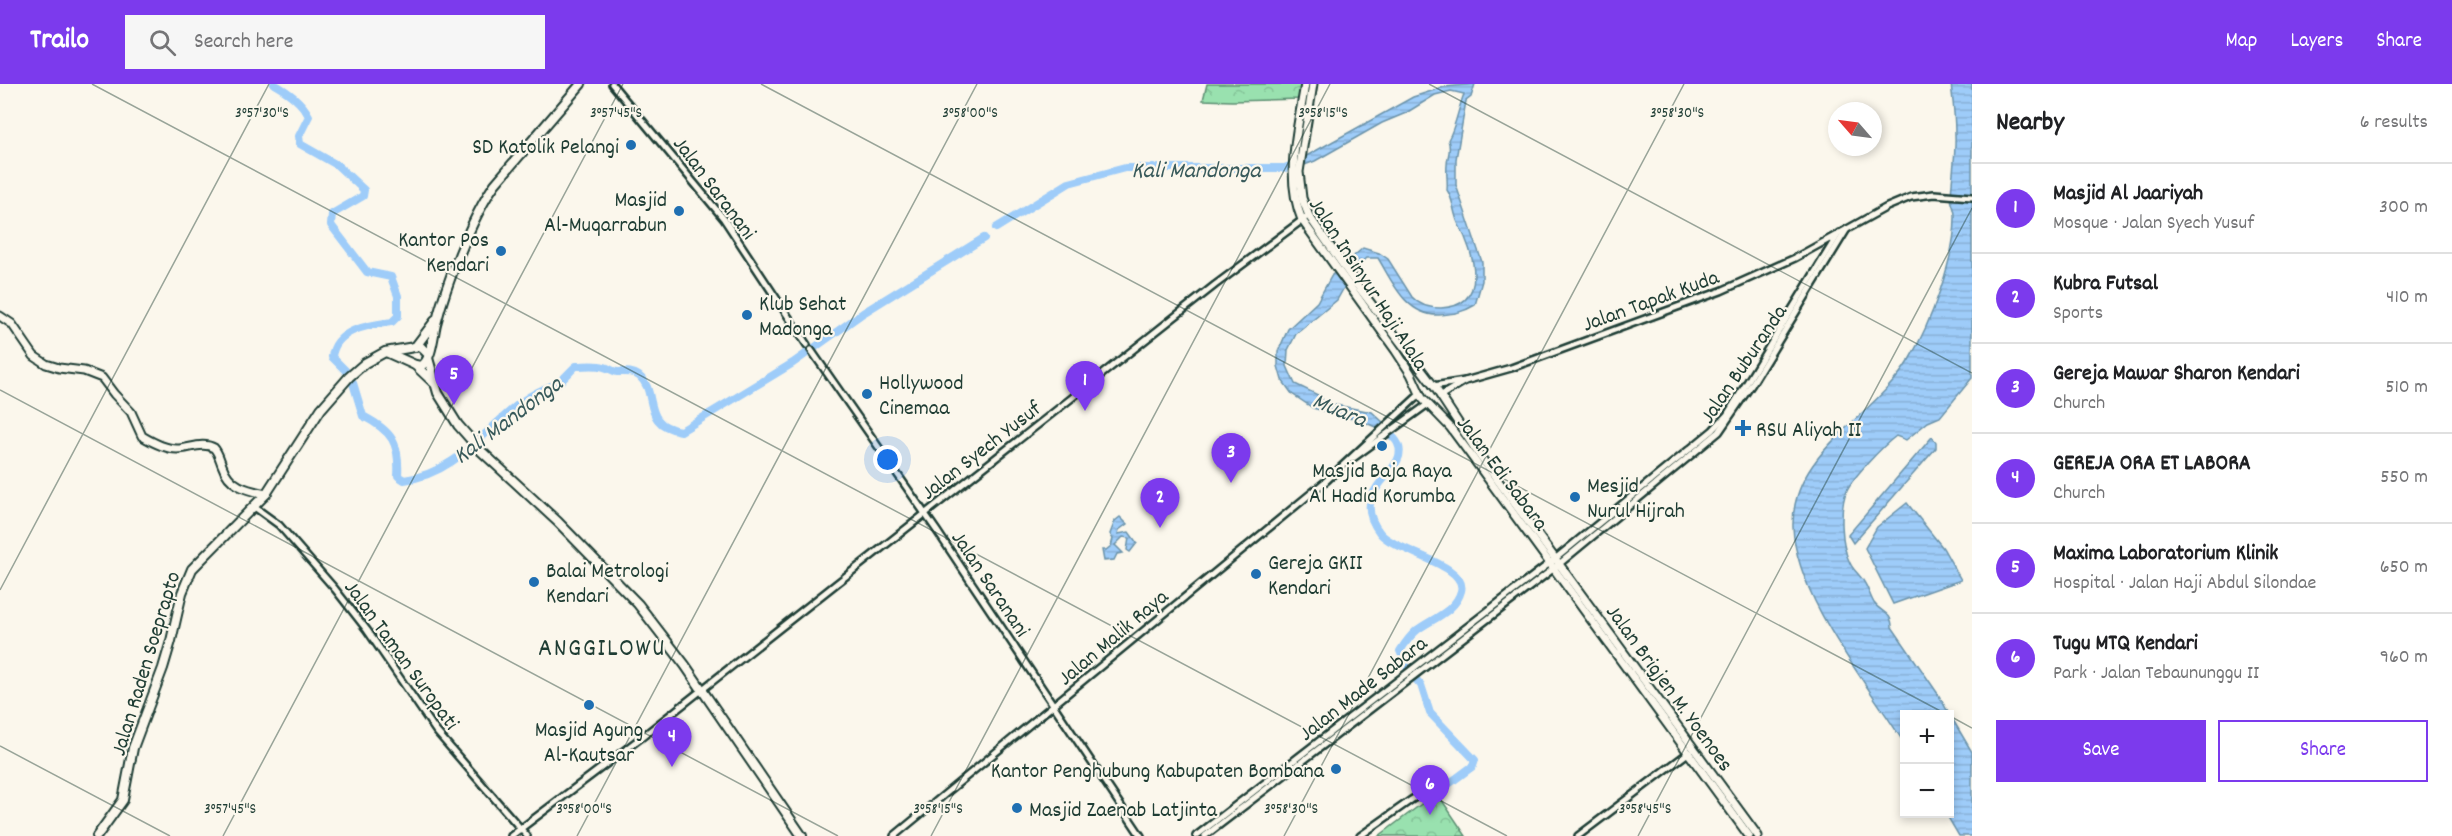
<!DOCTYPE html>
<html lang="en">
<head>
<meta charset="utf-8">
<style>
  :root { --surface:#fff; --page:#f6f6f6; --text:#202124; --muted:#757577; --line:#e0e0e0; --accent:#7c3aed }
  body { margin:0; font-family:Dekko,sans-serif; background:var(--page); color:var(--text) }
  .controls { position:absolute; right:18px; bottom:18px; display:grid; overflow:hidden; border-radius:0px; box-shadow:0 3px 9px #0003 }
  .controls button { width:54px; height:54px; display:grid; place-items:center; padding:0; border:0; border-bottom:2px solid var(--line); background:var(--surface); color:var(--text); font:30px sans-serif }
  .compass { position:absolute; left:1828px; top:18px; width:54px; height:54px; border-radius:50%; background:var(--surface); box-shadow:0 3px 9px #0003; rotate:298deg }
  .you { position:absolute; left:888px; top:376px; width:21px; height:21px; margin:-15px; border:4px solid #fff; border-radius:50%; background:#1a73e8; box-shadow:0 0 0 9px #1a73e833 }
  .badge { display:grid; place-items:center; width:39px; height:39px; border-radius:50%; background:var(--accent); color:#fff; font-size:20px; font-weight:700 }
  .pin { position:absolute; translate:-50% -50px; filter:drop-shadow(0 2px 3px #0008) }
  .pin::after { content:''; position:absolute; top:32px; width:21px; height:18px; background:inherit; clip-path:polygon(0 0,100% 0,50% 100%) }
  .list { margin:0; padding:0; list-style:none }
  h2 { display:flex; justify-content:space-between; align-items:center; height:78px; margin:0; padding:0 24px; font-size:26px }
  h2 small { font-size:20px; font-weight:400; color:var(--muted) }
  .list li { display:grid; grid-template-columns:39px 1fr auto; gap:18px; align-items:center; box-sizing:border-box; height:90px; padding:0 24px; border-top:2px solid var(--line) }
  .list b { display:block; font-size:22px; white-space:nowrap }
  .list p { margin:0; font-size:20px; white-space:nowrap; color:var(--muted) }
  .list em { font-size:20px; font-style:normal; color:var(--muted) }
  .actions { display:flex; gap:12px; padding:18px 24px }
  .actions a { flex:1; padding:14px 0; border:2px solid var(--accent); border-radius:0px; text-align:center; font-size:21px; color:var(--accent) }
  .actions .main { background:var(--accent); color:#fff }
  .icon { flex:none; width:33px; height:33px; fill:none; stroke:currentColor; stroke-width:2; stroke-linecap:round; stroke-linejoin:round }
  .map { position:relative; flex:none; width:1972px; height:752px; overflow:hidden }
  header { display:flex; align-items:center; gap:36px; box-sizing:border-box; height:84px; padding:0 30px; background:var(--accent); color:#fff }
  header strong { font-size:28px }
  nav { display:flex; gap:33px; margin-inline-start:auto; font-size:21px }
  .search { width:420px; height:54px; background:var(--page); display:flex; align-items:center; gap:15px; box-sizing:border-box; padding:0 21px; border-radius:0px; color:var(--muted); font-size:22px }
  main { display:flex }
  aside { flex:1; background:var(--surface) }
  .map>svg:first-child { display:block }
  .park { fill:url(#park-crowns); stroke:#5c8f72; stroke-width:1.5 }
  .water { fill:url(#water-rules); stroke:#6b93aa; stroke-width:1.5 }
  .lines { fill:none; stroke-linecap:round; stroke-linejoin:round }
  .river { stroke:#9eccf9; stroke-width:8 }
  .minor-casing { stroke:#1f3d34; stroke-width:10 }
  .major-casing { stroke:#1f3d34; stroke-width:11 }
  .highway-casing { stroke:#1f3d34; stroke-width:12 }
  .minor { stroke:#fbf7ec; stroke-width:5 }
  .major { stroke:#fbf7ec; stroke-width:7 }
  .highway { stroke:#fbf7ec; stroke-width:8 }
  .ticks { fill:none; stroke:#1f3d34; stroke-width:1.5; stroke-opacity:0.45 }
  .poi-dot { fill:#1f6fb2; stroke:#fbf7ec; stroke-width:2 }
  .labels { text-anchor:middle; stroke-width:4.5; stroke-linejoin:round; paint-order:stroke }
  .poi-label { font-size:22px; fill:#1f3d34; stroke:#fbf7ec; text-anchor:start }
  .street-label { font-size:22px; fill:#1f3d34; stroke:#fbf7ec }
  .water-label { font-size:24px; font-style:italic; fill:#385a5b; stroke:#fbf7ec }
  .quarter-label { font-size:26px; letter-spacing:1.5px; fill:#1f3d34; stroke:#fbf7ec }
  .ticks-label { font-size:15px; text-anchor:middle; fill:#1f3d34; stroke:#fbf7ec; stroke-width:4.5; stroke-linejoin:round; paint-order:stroke }
</style>
</head>
<body>
<header>
<strong>Trailo</strong>
<div class="search"><svg class="icon" aria-label="search" viewBox="0 0 24 24"><circle cx="10" cy="10" r="6"/><path d="M15 15l6 6"/></svg>Search here</div>
<nav><a>Map</a><a>Layers</a><a>Share</a></nav>
</header>
<main>
<div class="map">
<svg width="1972" height="752" viewBox="0 0 1972 752">
  <defs>
    <pattern id="park-crowns" width="20" height="18" patternUnits="userSpaceOnUse" patternTransform="scale(1.5)"><rect width="20" height="18" fill="#99e1af"/><path d="M2 6a3 3 0 1 1 6 0M12 15a3 3 0 1 1 6 0" fill="none" stroke="#83c297"/></pattern>
    <pattern id="water-rules" width="6" height="5" patternUnits="userSpaceOnUse" patternTransform="scale(1.5)"><rect width="6" height="5" fill="#9eccf9"/><path d="M0 2.5h6" fill="none" stroke="#88b0d6"/></pattern>
  </defs>
  <rect width="100%" height="100%" fill="#fbf7ec"/>
  <filter id="ink" filterUnits="userSpaceOnUse"><feTurbulence type="fractalNoise" baseFrequency=".0167" numOctaves="2"/><feDisplacementMap in="SourceGraphic" scale="12" xChannelSelector="R" yChannelSelector="G"/><feConvolveMatrix kernelMatrix="1 2 1 2 8 2 1 2 1" color-interpolation-filters="sRGB"/></filter>
  <g filter="url(#ink)">
    <!-- park -->
    <g class="park">
      <path d="M1207,0h96l-2,15 -69,2 -29,-1z"/>
      <path d="M1437,709l29,43h-87l57,-43z"/>
    </g>
    <!-- water -->
    <g class="water">
      <path d="M1475,0l-4,13 -5,4 -10,58v26l26,77v19l-7,24c-13,8 -22,9 -36,10 -33,1 -47,-34 -61,-57h-12l-11,10 -18,32 -41,34 -8,16 -1,16 8,18 25,12 5,7 47,9 13,12 -5,5 -16,-7 -51,-14 -21,-14 -10,-14 -4,-14v-14l10,-23 29,-27 15,-27 31,-27 16,5 9,6 24,38c8,9 18,11 29,11 49,-2 33,-56 18,-83 -6,-11 -5,-25 -12,-35 1,-8 -1,-17 0,-25 0,-9 5,-15 1,-25 8,-14 10,-31 16,-46l-13,-3 -16,4 -29,18 -24,10 -67,38 -13,5 -1,-7 112,-62 31,-10z"/>
      <path d="M1951,0h21v294l-32,39 -12,5 -22,18 -10,-4c-12,9 -43,41 -49,54 -8,18 -6,56 3,73 3,7 10,12 14,19 4,6 6,14 10,21 7,10 18,9 18,24l46,67 11,20h-45v29c-36,-59 -108,-145 -111,-216 -2,-76 81,-109 116,-167 21,-35 47,-104 46,-145 0,-6 -4,-12 -4,-18 1,-21 5,-42 4,-63 0,-17 -2,-34 -4,-50z"/>
      <path d="M1932,353l4,5v6l-83,95 -5,-8z"/>
      <path d="M1907,419l36,45 18,32 -68,24 -28,-56 12,-21z"/>
      <path d="M1120,433l7,7 -8,6 -1,4 11,-2 8,11 -7,9 -3,-2 2,-12 -6,-1 -8,8 8,8 -6,1 -3,6 -10,1 -2,-11h4l5,-4 2,-7 -3,-5 5,-13z"/>
      <path d="M1950,631l22,37v84h-13l-13,-22h4z"/>
    </g>
    <g class="lines">
      <!-- river -->
      <g class="river">
        <path d="M274,0c14,8 27,17 35,32l-10,20 1,8 37,21 27,25 -1,6 -31,18 -1,11 36,47 24,5 7,19v20l-6,6c-23,3 -57,7 -60,35l13,13 8,13 10,33c29,15 37,27 35,60l6,4c48,-6 76,-44 111,-73 15,-12 24,-16 41,-23 7,-3 14,-13 20,-18 9,0 20,-2 28,1 5,1 8,4 13,5 8,0 15,-1 22,4 20,16 1,49 42,55l112,-68 70,-50 121,-75"/>
        <path d="M996,144l73,-45 56,-15h160l14,-6"/>
        <path d="M1382,344c5,4 14,10 16,16 13,28 -53,44 -18,89 15,19 88,31 81,58 -5,20 -29,28 -44,39 -7,6 -12,13 -17,21l9,21 12,13 9,28 45,47 -2,6 -23,17"/>
      </g>
      <!-- minor casing -->
      <g class="minor-casing">
        <g id="minor">
          <path d="M612,0l112,135 83,126"/>
          <path d="M811,266l126,181 204,305"/>
          <path d="M1433,302l32,-5 46,-13 210,-77 74,-33 92,-51 24,-10 23,-3 38,3"/>
          <path d="M1440,312l25,-15"/>
          <path d="M1352,375l76,-55"/>
          <path d="M253,422l26,19 56,64 32,41 69,101 91,105"/>
          <path d="M511,752l131,-99 573,-452 90,-67"/>
          <path d="M894,752l432,-355 94,-87"/>
          <path d="M1196,752l359,-277 158,-129 14,-15 112,-182"/>
          <path d="M1205,752l348,-267 166,-137 33,-48 95,-155"/>
          <path d="M1360,752l51,-36 29,-18"/>
          <path d="M1578,752l110,-83"/>
        </g>
      </g>
      <!-- major casing -->
      <g class="major-casing">
        <g id="major">
          <path d="M1305,0c-7,45 -21,93 -3,136l94,131 15,23 11,24 28,29 17,23 282,386"/>
          <path d="M1313,0l-14,88 3,26 7,18 48,69 79,104 44,67 278,380"/>
          <path d="M0,232l12,8 22,32 12,8 13,4 25,3 18,7 12,16 17,18 11,24c10,6 23,13 35,13 12,0 26,-8 37,-1 4,4 6,12 8,17 7,21 24,25 44,29"/>
        </g>
      </g>
      <!-- highway casing -->
      <g class="highway-casing">
        <g id="highway">
          <path d="M416,262l19,-25"/>
          <path d="M386,268l29,13 19,18"/>
          <path d="M428,274l10,35 20,32 22,25 78,72 80,82 47,61 117,171"/>
          <path d="M415,281l6,1c11,-6 12,-30 15,-42 10,-40 36,-107 59,-140l86,-100"/>
          <path d="M97,752l26,-36 10,-52 30,-80 8,-27 11,-48 10,-24 74,-75 55,-85 28,-32 16,-14 20,-11 35,-6 8,8"/>
        </g>
      </g>
      <!-- minor -->
      <use href="#minor" class="minor"/>
      <!-- major -->
      <use href="#major" class="major"/>
      <!-- highway -->
      <use href="#highway" class="highway"/>
    </g>
  </g>
  <!-- ticks -->
  <path class="ticks" d="M92,0l1415,752M761,0l1185,630M1429,0l543,289M0,306l838,446M0,506l269,-506M1950,632l22,12M0,662l170,90M223,752l400,-752M577,752l400,-752M931,752l399,-752M1284,752l400,-752M1638,752l334,-628"/>
  <!-- markers -->
  <g class="poi-dot">
    <circle cx="631" cy="61" r="6"/>
    <circle cx="679" cy="127" r="6"/>
    <circle cx="501" cy="167" r="6"/>
    <circle cx="747" cy="231" r="6"/>
    <circle cx="867" cy="310" r="6"/>
    <path d="M1740 335h6v6h6v6h-6v6h-6v-6h-6v-6h6z"/>
    <circle cx="1382" cy="362" r="6"/>
    <circle cx="1575" cy="413" r="6"/>
    <circle cx="1256" cy="490" r="6"/>
    <circle cx="534" cy="498" r="6"/>
    <circle cx="589" cy="621" r="6"/>
    <circle cx="1336" cy="685" r="6"/>
    <circle cx="1017" cy="724" r="6"/>
  </g>
  <g class="labels">
    <!-- poi labels -->
    <g class="poi-label">
      <text x="619" y="69" text-anchor="end">SD Katolik Pelangi</text>
      <text x="667" y="122" text-anchor="end">Masjid<tspan x="667" dy="25">Al-Muqarrabun</tspan></text>
      <text x="489" y="162" text-anchor="end">Kantor Pos<tspan x="489" dy="25">Kendari</tspan></text>
      <text x="759" y="226">Klub Sehat<tspan x="759" dy="25">Madonga</tspan></text>
      <text x="879" y="305">Hollywood<tspan x="879" dy="25">Cinemaa</tspan></text>
      <text x="1756" y="352">RSU Aliyah II</text>
      <text x="1382" y="393" text-anchor="middle">Masjid Baja Raya<tspan x="1382" dy="25">Al Hadid Korumba</tspan></text>
      <text x="1587" y="408">Mesjid<tspan x="1587" dy="25">Nurul Hijrah</tspan></text>
      <text x="1268" y="485">Gereja GKII<tspan x="1268" dy="25">Kendari</tspan></text>
      <text x="546" y="493">Balai Metrologi<tspan x="546" dy="25">Kendari</tspan></text>
      <text x="589" y="652" text-anchor="middle">Masjid Agung<tspan x="589" dy="25">Al-Kautsar</tspan></text>
      <text x="1324" y="693" text-anchor="end">Kantor Penghubung Kabupaten Bombana</text>
      <text x="1029" y="732">Masjid Zaenab Latjinta</text>
    </g>
    <!-- street labels -->
    <g class="street-label">
      <text transform="translate(716 103) rotate(53)" y="8">Jalan Saranani</text>
      <text transform="translate(1370 199) rotate(57)" y="8">Jalan Insinyur Haji Alala</text>
      <text transform="translate(1650 215) rotate(-20)" y="8">Jalan Tapak Kuda</text>
      <text transform="translate(1742 279) rotate(-56)" y="8">Jalan Buburanda</text>
      <text transform="translate(980 365) rotate(-38)" y="8">Jalan Syech Yusuf</text>
      <text transform="translate(1504 388) rotate(53)" y="8">Jalan Edi Sabara</text>
      <text transform="translate(992 499) rotate(56)" y="8">Jalan Saranani</text>
      <text transform="translate(1112 552) rotate(-40)" y="8">Jalan Malik Raya</text>
      <text transform="translate(403 570) rotate(54)" y="8">Jalan Taman Suropati</text>
      <text transform="translate(144 579) rotate(-73)" y="8">Jalan Raden Soeprapto</text>
      <text transform="translate(1362 603) rotate(-38)" y="8">Jalan Made Sabara</text>
      <text transform="translate(1671 603) rotate(54)" y="8">Jalan Brigjen M. Yoenoes</text>
    </g>
    <!-- water labels -->
    <g class="water-label">
      <text x="1196" y="93">Kali Mandonga</text>
      <text transform="translate(1340 325) rotate(23)" y="8">Muara</text>
      <text transform="translate(507 335) rotate(-37)" y="8">Kali Mandonga</text>
    </g>
    <!-- quarter labels -->
    <g class="quarter-label">
      <text x="602" y="571">ANGGILOWU</text>
    </g>
  </g>
  <g class="ticks-label">
    <text x="262" y="33">3°57'30"S</text>
    <text x="616" y="33">3°57'45"S</text>
    <text x="970" y="33">3°58'00"S</text>
    <text x="1323" y="33">3°58'15"S</text>
    <text x="1677" y="33">3°58'30"S</text>
    <text x="230" y="729">3°57'45"S</text>
    <text x="584" y="729">3°58'00"S</text>
    <text x="938" y="729">3°58'15"S</text>
    <text x="1291" y="729">3°58'30"S</text>
    <text x="1645" y="729">3°58'45"S</text>
  </g>
</svg>
<div class="controls">
<button>+</button>
<button>−</button>
</div>
<svg class="compass" viewBox="-18 -18 36 36"><path d="M0-13l5 13h-10z" fill="#e53935"/><path d="M0 13l5-13h-10z" fill="#757577"/></svg>
<div class="you"></div>
<div class="pin badge" style="left:1085px;top:327px">1</div>
<div class="pin badge" style="left:1160px;top:444px">2</div>
<div class="pin badge" style="left:1231px;top:399px">3</div>
<div class="pin badge" style="left:672px;top:683px">4</div>
<div class="pin badge" style="left:454px;top:321px">5</div>
<div class="pin badge" style="left:1430px;top:731px">6</div>
</div>
<aside>
<h2>Nearby<small>6 results</small></h2>
<ul class="list">
<li><span class="badge">1</span><div><b>Masjid Al Jaariyah</b><p>Mosque · Jalan Syech Yusuf</p></div><em>300 m</em></li>
<li><span class="badge">2</span><div><b>Kubra Futsal</b><p>Sports</p></div><em>410 m</em></li>
<li><span class="badge">3</span><div><b>Gereja Mawar Sharon Kendari</b><p>Church</p></div><em>510 m</em></li>
<li><span class="badge">4</span><div><b>GEREJA ORA ET LABORA</b><p>Church</p></div><em>550 m</em></li>
<li><span class="badge">5</span><div><b>Maxima Laboratorium Klinik</b><p>Hospital · Jalan Haji Abdul Silondae</p></div><em>650 m</em></li>
<li><span class="badge">6</span><div><b>Tugu MTQ Kendari</b><p>Park · Jalan Tebaununggu II</p></div><em>960 m</em></li>
</ul>
<div class="actions"><a class="main">Save</a><a>Share</a></div>
</aside>
</main>
</body>
</html>
